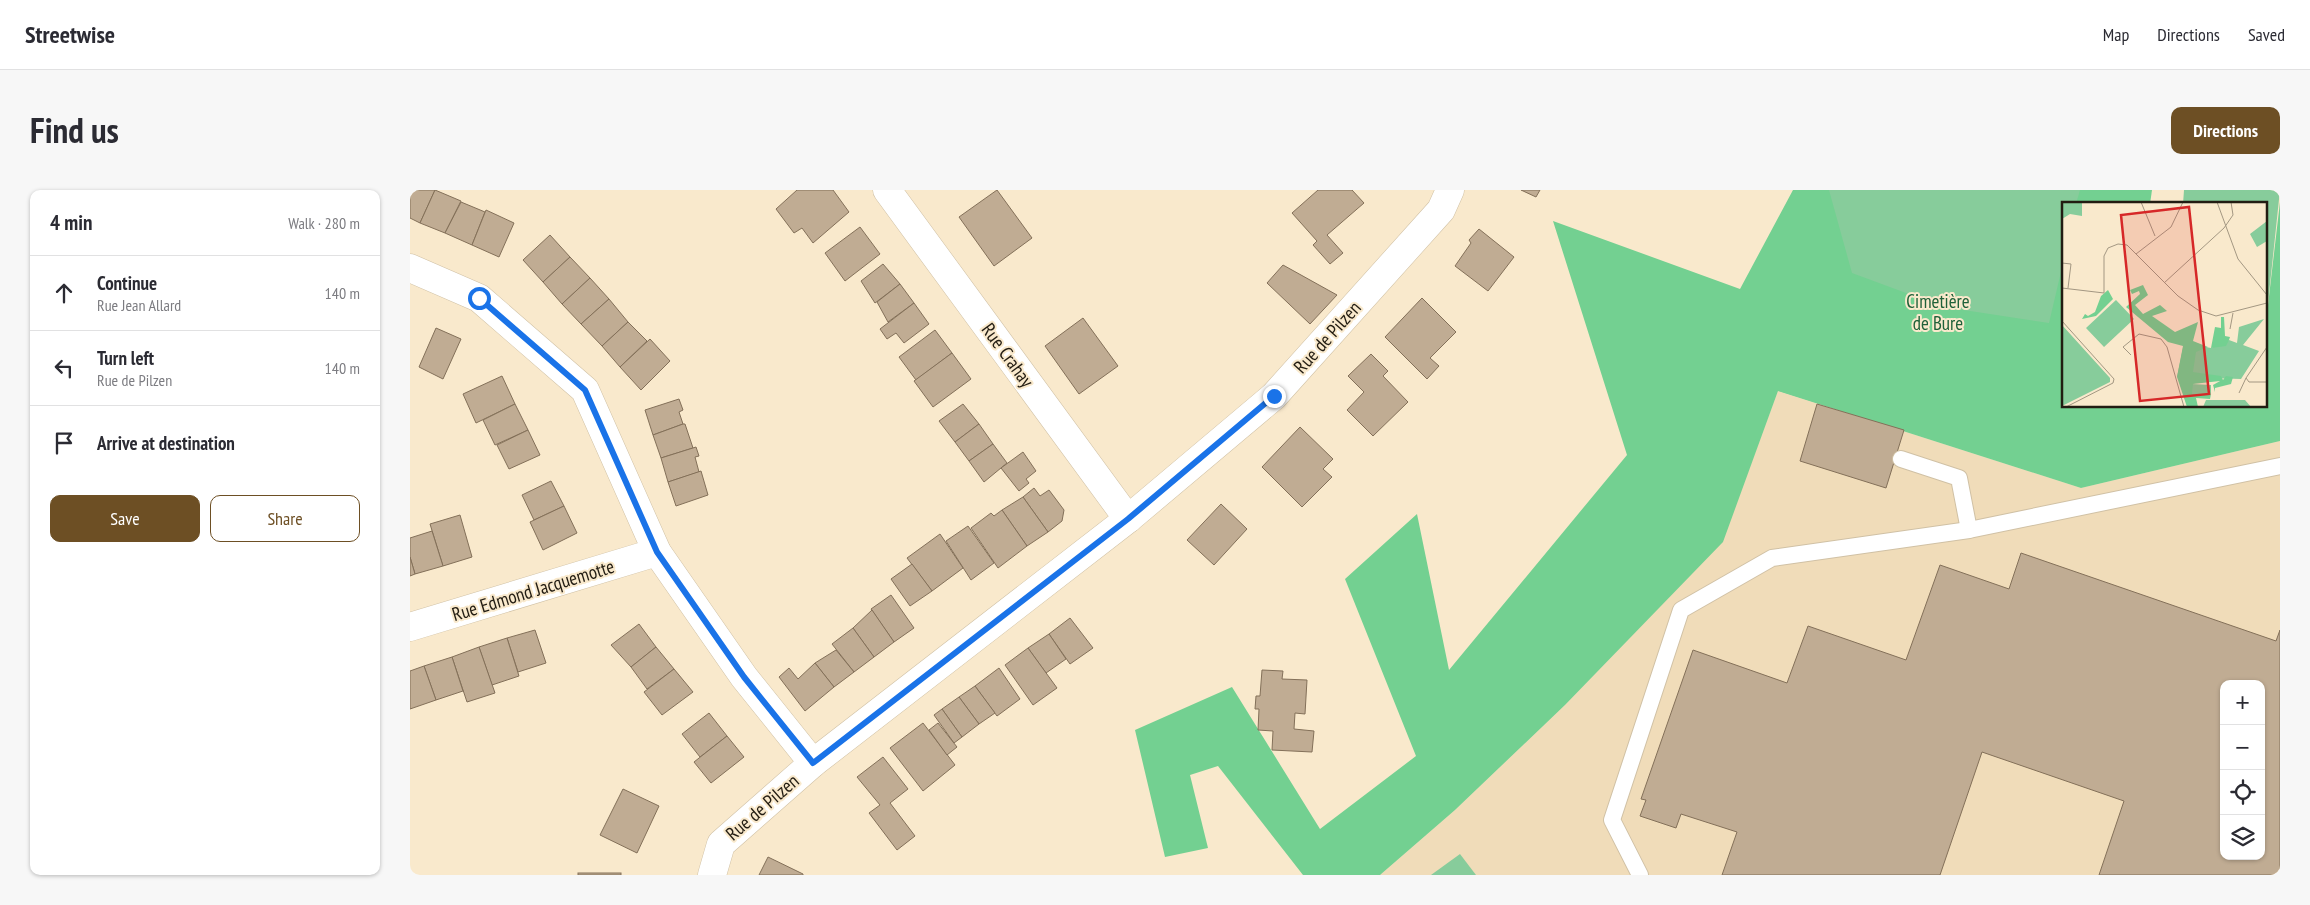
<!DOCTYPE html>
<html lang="en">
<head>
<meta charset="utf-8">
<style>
  :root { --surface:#fff; --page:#f7f7f7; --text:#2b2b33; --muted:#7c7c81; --line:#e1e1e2; --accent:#6d4f24 }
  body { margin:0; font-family:"PT Sans Narrow",sans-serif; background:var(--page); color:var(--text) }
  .controls { position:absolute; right:15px; bottom:15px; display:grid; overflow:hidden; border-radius:10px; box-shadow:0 1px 4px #0004 }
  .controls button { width:45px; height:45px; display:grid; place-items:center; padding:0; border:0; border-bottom:1px solid var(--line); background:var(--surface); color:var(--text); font:25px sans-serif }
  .stop { position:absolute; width:15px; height:15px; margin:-11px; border:4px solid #1a73e8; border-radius:50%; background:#fff }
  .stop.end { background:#1a73e8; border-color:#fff; box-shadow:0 1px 5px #0008 }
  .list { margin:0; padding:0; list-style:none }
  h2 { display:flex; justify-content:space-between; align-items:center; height:65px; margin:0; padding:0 20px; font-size:21px }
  h2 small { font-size:16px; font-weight:400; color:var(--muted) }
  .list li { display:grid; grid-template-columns:32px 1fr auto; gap:15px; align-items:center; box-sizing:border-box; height:75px; padding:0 20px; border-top:1px solid var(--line) }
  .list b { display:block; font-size:19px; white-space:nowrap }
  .list p { margin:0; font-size:16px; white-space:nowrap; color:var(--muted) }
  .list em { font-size:16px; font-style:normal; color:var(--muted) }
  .actions { display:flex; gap:10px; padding:15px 20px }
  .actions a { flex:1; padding:11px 0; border:1px solid var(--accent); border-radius:10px; text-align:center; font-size:18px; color:var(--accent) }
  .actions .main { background:var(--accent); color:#fff }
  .icon { flex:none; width:28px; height:28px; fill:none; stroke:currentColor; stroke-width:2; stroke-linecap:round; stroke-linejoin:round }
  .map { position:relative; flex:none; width:1870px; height:685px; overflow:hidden; border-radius:10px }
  header { display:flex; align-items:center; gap:30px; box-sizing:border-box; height:70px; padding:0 25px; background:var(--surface); border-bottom:1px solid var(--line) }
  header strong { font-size:24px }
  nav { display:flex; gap:28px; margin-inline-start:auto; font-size:18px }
  .intro { display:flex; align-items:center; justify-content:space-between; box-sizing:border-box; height:120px; padding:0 30px }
  h1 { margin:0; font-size:35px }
  .button { padding:12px 22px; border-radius:10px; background:var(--accent); color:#fff; font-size:18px; font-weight:700 }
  main { display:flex; gap:30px; padding:0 30px }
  aside { flex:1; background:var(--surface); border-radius:10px; box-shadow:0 1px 4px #0004 }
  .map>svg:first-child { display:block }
  .built { fill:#f0dcb9; fill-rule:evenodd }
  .green { fill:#87cc9b }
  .forest { fill:#73d091 }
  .building { fill:#c0ac93; stroke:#837059; fill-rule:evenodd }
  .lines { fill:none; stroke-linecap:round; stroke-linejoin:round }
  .lane-casing { stroke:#d0c1a5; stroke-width:18 }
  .street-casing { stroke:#d0c1a5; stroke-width:29 }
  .lane { stroke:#fff; stroke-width:16 }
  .street { stroke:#fff; stroke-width:28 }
  .route { stroke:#1a73e8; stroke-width:6 }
  .labels { text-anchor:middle; stroke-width:4; stroke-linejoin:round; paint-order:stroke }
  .park-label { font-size:19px; fill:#1f6139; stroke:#f9e9cc }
  .street-label { font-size:19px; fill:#221c12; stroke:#f9e9cc }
  .inset-road { fill:none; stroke:#a39782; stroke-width:1 }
  .view { fill:#d62828; fill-opacity:0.15; stroke:#d62828; stroke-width:2.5 }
  .inset-edge { fill:none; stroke:#221c12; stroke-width:2.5 }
</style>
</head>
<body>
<header>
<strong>Streetwise</strong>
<nav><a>Map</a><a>Directions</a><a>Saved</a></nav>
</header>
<div class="intro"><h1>Find us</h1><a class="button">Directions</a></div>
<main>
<aside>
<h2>4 min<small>Walk · 280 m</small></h2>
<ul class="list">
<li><svg class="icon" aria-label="ahead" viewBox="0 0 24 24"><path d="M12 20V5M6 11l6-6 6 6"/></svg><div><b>Continue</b><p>Rue Jean Allard</p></div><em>140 m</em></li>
<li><svg class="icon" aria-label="left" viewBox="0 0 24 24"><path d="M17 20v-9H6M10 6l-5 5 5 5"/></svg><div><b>Turn left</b><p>Rue de Pilzen</p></div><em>140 m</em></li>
<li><svg class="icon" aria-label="arrive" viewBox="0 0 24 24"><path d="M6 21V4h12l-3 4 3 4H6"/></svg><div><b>Arrive at destination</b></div></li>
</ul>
<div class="actions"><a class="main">Save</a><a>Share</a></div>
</aside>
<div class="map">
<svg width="1870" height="685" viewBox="0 0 1870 685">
  <rect width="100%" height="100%" fill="#f9e9cc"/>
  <!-- built -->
  <path class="built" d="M1368,201l303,97 199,-47v434h-900l75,-65 110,-105 157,-163zM1814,494h37v172h-37z"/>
  <!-- green -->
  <g class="green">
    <path d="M1394,0h317l-2,14h-55v202l-160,24 -157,-49z"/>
    <path d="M1774,0h96l-14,132v-118h-83z"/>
    <path d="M1050,664l16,21h-45z"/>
  </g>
  <!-- forest -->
  <g class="forest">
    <path d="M1383,0h36l23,83 92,34 105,16 15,-64v147h202v-84l14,-120v239l-199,47 -303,-97 -55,151 -158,163 -110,105 -75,65h-77l-85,-109 -28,9 18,73 -43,9 -30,-127 97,-43 88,142 96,-73 -71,-177 72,-65 32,156 178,-215 -74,-234 187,68z"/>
    <path d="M1670,0h72l-2,14h-74z"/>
  </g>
  <!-- building -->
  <g class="building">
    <path d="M0,0h25l-15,33 -10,-5z"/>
    <path d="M25,0l26,11 -16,32 -25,-10z"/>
    <path d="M387,0h36l16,22 -36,31 -11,-15 -8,5 -18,-24z"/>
    <path d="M587,0l35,48 -38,28 -35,-49z"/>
    <path d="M908,0h34l12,13 -37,32 16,18 -13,11 -17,-19 4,-4 -25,-28z"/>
    <path d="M1111,0h19l-4,7z"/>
    <path d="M51,12l24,10 -13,33 -27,-12z"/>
    <path d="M76,20l28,13 -15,34 -27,-12z"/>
    <path d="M450,37l20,27 -35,27 -20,-28z"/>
    <path d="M1069,39l35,28 -26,34 -33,-25 16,-23 -2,-3z"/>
    <path d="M140,45l20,22 -27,25 -20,-22z"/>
    <path d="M160,67l20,21 -28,26 -19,-22z"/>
    <path d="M473,74l17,20 -25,19 -14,-22z"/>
    <path d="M873,75l54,30 -27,29 -43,-41z"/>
    <path d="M180,88l19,21 -28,25 -19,-20z"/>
    <path d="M490,94l14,19 -26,19 -11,-20z"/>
    <path d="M1012,108l34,34 -26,26 9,8 -12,13 -42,-42z"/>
    <path d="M199,109l19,23 -26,24 -21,-22z"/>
    <path d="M504,113l15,21 -25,19 -8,-10 -9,6 -7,-10z"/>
    <path d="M673,128l35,48 -39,28 -34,-48z"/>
    <path d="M218,132l19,19 -27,26 -18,-21z"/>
    <path d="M26,138l25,11 -18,40 -24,-12z"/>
    <path d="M525,140l17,23 -36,27 -17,-23z"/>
    <path d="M240,149l20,22 -29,29 -21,-23z"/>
    <path d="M542,163l19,26 -38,28 -19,-26z"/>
    <path d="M961,164l17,17 -5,5 25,26 -35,34 -26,-26 17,-18 -16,-16z"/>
    <path d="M92,186l13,28 -39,19 -13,-29z"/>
    <path d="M269,209l4,11 -4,2 4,12 -30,11 -8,-25z"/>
    <path d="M105,214l13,26 -33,15 -12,-25z"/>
    <path d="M553,214l16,20 -24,18 -16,-21z"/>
    <path d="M1407,214l87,26 -18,58 -86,-27z"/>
    <path d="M273,234h2l8,24 -32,10 -8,-23z"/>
    <path d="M569,234l14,20 -24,17 -14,-19z"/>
    <path d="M890,237l33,32 -10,10 9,8 -30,30 -40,-40z"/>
    <path d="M118,240l12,25 -31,14 -12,-24z"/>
    <path d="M583,254l14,19 -23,19 -15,-21z"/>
    <path d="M286,257l3,9 -4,1 4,15 -31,10 -7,-24z"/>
    <path d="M613,262l13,19 -10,8 3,4 -10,8 -18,-23z"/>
    <path d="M291,281l7,24 -32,11 -8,-24z"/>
    <path d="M141,291l13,25 -30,14 -12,-25z"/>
    <path d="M624,298l6,8 9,-6 15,20 -2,11 -14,11 -25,-35z"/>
    <path d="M613,307l25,35 -21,14 -25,-36z"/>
    <path d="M811,314l26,25 -33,36 -27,-25z"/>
    <path d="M154,316l13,27 -34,17 -13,-28z"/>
    <path d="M592,320l25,36 -29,22 -27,-40 20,-15 3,3z"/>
    <path d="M50,325l12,42 -29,9 -13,-42z"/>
    <path d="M558,336l26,37 -23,17 -25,-39z"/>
    <path d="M22,341l11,35 -28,8 -5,-17v-19z"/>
    <path d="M530,344l23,34 -31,23 -25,-33z"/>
    <path d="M1611,363l255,88 4,-11v245h-181l25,-74 -142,-49 -42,123h-218l15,-43 -56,-18 -5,14 -36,-12 6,-16 -5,-1 52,-149 94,33 21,-57 98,34 34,-95 69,24zM1814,494h37v172h-37z"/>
    <path d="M0,367l5,17 -5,2z"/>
    <path d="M502,374l20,27 -22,15 -19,-27z"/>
    <path d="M481,405l23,33 -20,14 -23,-33z"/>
    <path d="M462,420l22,32 -20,15 -21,-29z"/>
    <path d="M660,428l23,30 -23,16 -21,-30z"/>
    <path d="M229,434l17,23 -25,20 -20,-22z"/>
    <path d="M443,438l21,29 -20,15 -22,-28z"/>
    <path d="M125,440l11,33 -28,9 -11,-34z"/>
    <path d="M639,444l17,25 -20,14 -18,-25z"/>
    <path d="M97,448l12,38 -27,9 -13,-38z"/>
    <path d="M69,457l16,46 -28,9 -15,-45z"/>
    <path d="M246,457l18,22 -27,20 -16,-22z"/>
    <path d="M618,458l29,40 -24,17 -28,-40z"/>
    <path d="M426,460l18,22 -20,15 -19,-24z"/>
    <path d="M42,467l11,34 -27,9 -12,-34z"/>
    <path d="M405,473l19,24 -29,24 -26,-34 10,-9 9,11z"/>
    <path d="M14,476l12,34 -26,9v-38z"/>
    <path d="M589,478l21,31 -23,17 -22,-30z"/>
    <path d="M264,479l19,23 -31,23 -18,-23z"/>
    <path d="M852,480l21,1 -1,8 25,1 -2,34 -10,-1 -1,16 20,2 -2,21 -40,-2 1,-19 -15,-1 1,-21h-4l1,-13h4z"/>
    <path d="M565,496l20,27 -16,11 -20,-27z"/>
    <path d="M549,507l20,27 -17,13 -20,-28z"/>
    <path d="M532,519l20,28 -8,6 -20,-28z"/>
    <path d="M299,523l18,23 -27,21 -18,-23z"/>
    <path d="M513,533l32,42 -32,26 -33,-43z"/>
    <path d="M528,533l19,24 -10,8 -18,-25z"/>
    <path d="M317,546l17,21 -33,26 -17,-21z"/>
    <path d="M473,567l25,32 -18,14 25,33 -18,14 -28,-37 11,-8 -23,-28z"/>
    <path d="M213,599l36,17 -22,47 -37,-18z"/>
    <path d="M358,667l35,17v1h-44z"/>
    <rect x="168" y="683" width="43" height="2"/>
  </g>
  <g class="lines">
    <!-- lane casing -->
    <g class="lane-casing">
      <g id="lane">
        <path d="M1491,269l58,19 10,52"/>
        <path d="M1230,685l-28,-55 69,-210 91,-52 197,-28 311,-64"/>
      </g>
    </g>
    <!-- street casing -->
    <g class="street-casing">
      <g id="street">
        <path d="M477,0l241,329"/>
        <path d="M0,78l69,30 106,92 72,162 87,125 69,86"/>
        <path d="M0,437l247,-75"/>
        <path d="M302,685l9,-31 92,-81 315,-244 146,-123 167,-186 9,-20"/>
      </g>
    </g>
    <!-- lane -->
    <use href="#lane" class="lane"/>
    <!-- street -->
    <use href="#street" class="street"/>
  </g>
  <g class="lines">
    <!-- route -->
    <path class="route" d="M69,108l106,92 72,162 87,125 69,86 315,-244 146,-123"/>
  </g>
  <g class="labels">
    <!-- park labels -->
    <g class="park-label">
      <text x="1528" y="118">Cimetière<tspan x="1528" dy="22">de Bure</tspan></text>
    </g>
    <!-- street labels -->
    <g class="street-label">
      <text transform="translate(917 147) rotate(-48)" y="7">Rue de Pilzen</text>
      <text transform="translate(598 165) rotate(54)" y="7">Rue Crahay</text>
      <text transform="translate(123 400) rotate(-17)" y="7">Rue Edmond Jacquemotte</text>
      <text transform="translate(352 617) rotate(-41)" y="7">Rue de Pilzen</text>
    </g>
  </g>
  <!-- overview -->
  <g transform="translate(1652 12)">
    <rect width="205" height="205" fill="#f9e9cc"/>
    <path d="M0,0h20v14l-12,-2 -8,5zM205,19v20l-10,6 -7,-13zM54,98l18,19 -30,28 -18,-19zM202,117l-21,26 16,6 -18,28 -64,-2 7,-34 27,5 18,-8 8,3 2,-16zM0,123l48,53v4l-48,24zM130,182l19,1v9h-19zM144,198h39l6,7h-48z" fill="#87cc9b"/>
    <path d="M81,83l5,10 -13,10 8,9 17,-9 7,6 -15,5 23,16 23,-10 -5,19 15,6 -12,5 -3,20 28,4 2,4 3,-4 7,1 -2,7 -16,4v4l-2,-7 7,-4 -27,3 -1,10h19l-1,5 -14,-1 2,9h-11l-10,-30 6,-31 -15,-4 -42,-35 14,-13 -1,-3 -7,3 -2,-4zM46,88l5,9 -17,17 -14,3 3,-5 3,2 7,-4 6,-16zM159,115h3l1,19 5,1 -1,3 -3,6 -15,2 4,-21 6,1z" fill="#73d091"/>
    <path class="inset-road" d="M79,0l14,34M155,0l21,57 29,36M74,52l35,-27 12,-25M0,61l9,1 -3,24M102,81l60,-55 9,-13 -2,-13M0,86l42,5v-37l4,-8 10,-4 9,1 51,51 20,14 18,6 51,-13M0,119l52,58 -1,4 -47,24M168,127l3,-16M205,145l-21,31 3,4h18M69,153l-8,-8 16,-13 22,5 6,8 17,60M177,191l7,-15"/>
    <path class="view" d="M127,5l20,187 -69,7 -19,-186z"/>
    <rect width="205" height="205" class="inset-edge"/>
  </g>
</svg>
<div class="controls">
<button>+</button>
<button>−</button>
<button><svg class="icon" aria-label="locate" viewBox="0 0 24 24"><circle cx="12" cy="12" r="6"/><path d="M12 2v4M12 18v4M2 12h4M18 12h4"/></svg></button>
<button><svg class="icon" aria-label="layers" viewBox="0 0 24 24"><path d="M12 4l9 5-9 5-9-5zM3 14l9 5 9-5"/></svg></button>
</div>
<div class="stop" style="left:69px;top:108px"></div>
<div class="stop end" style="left:864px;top:206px"></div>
</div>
</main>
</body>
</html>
